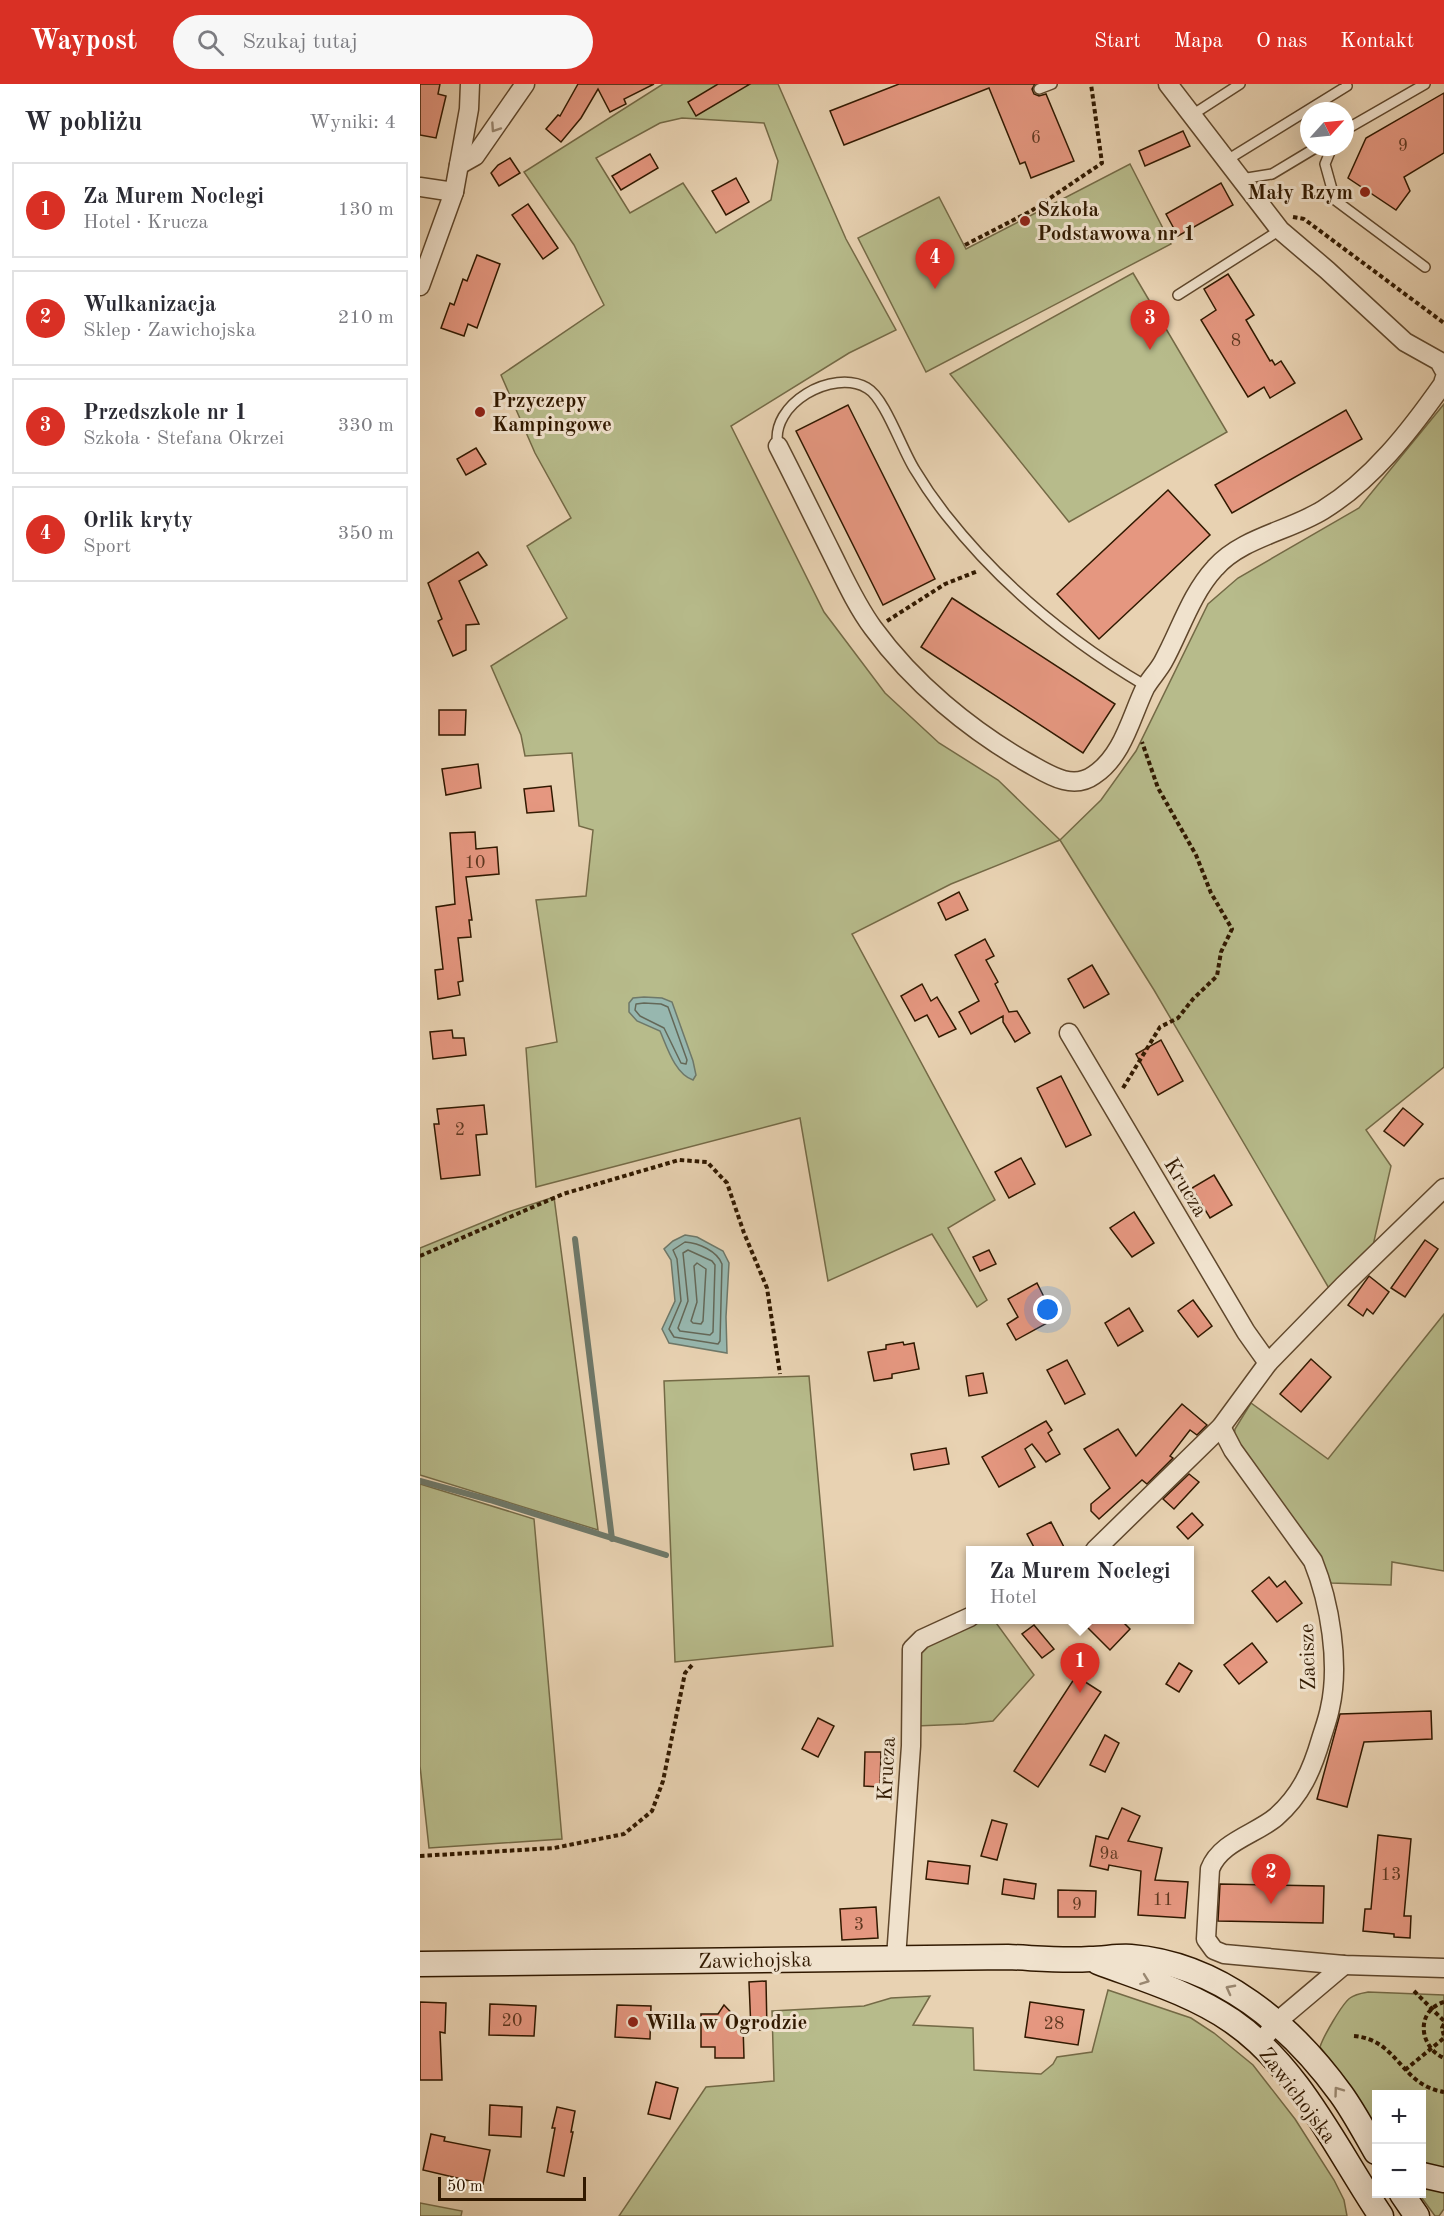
<!DOCTYPE html>
<html lang="pl">
<head>
<meta charset="utf-8">
<style>
  :root { --surface:#fff; --page:#f7f7f7; --text:#2b2b33; --muted:#7c7c81; --line:#e1e1e2; --accent:#d93025 }
  body { margin:0; font-family:"Old Standard TT",serif; background:var(--page); color:var(--text) }
  .controls { position:absolute; right:18px; bottom:18px; display:grid; overflow:hidden; border-radius:0px; box-shadow:0 6px 24px #0002 }
  .controls button { width:54px; height:54px; display:grid; place-items:center; padding:0; border:0; border-bottom:2px solid var(--line); background:var(--surface); color:var(--text); font:30px sans-serif }
  .compass { position:absolute; left:880px; top:18px; width:54px; height:54px; border-radius:50%; background:var(--surface); box-shadow:0 6px 24px #0002; rotate:63deg }
  .scale { position:absolute; left:18px; bottom:15px; width:148px; box-sizing:border-box; padding-left:6px; border:3px solid #311900; border-top:0; font-size:16px; line-height:21px; white-space:nowrap; color:#311900; -webkit-text-stroke:4px #f0e2cd; paint-order:stroke }
  .you { position:absolute; left:628px; top:1226px; width:21px; height:21px; margin:-15px; border:4px solid #fff; border-radius:50%; background:#1a73e8; box-shadow:0 0 0 9px #1a73e833 }
  .badge { display:grid; place-items:center; width:39px; height:39px; border-radius:50%; background:var(--accent); color:#fff; font-size:20px; font-weight:700 }
  .pin { position:absolute; translate:-50% -50px; filter:drop-shadow(0 2px 3px #0008) }
  .pin::after { content:''; position:absolute; top:32px; width:21px; height:18px; background:inherit; clip-path:polygon(0 0,100% 0,50% 100%) }
  .popup { position:absolute; left:546px; top:1462px; width:228px; height:78px; box-sizing:border-box; display:grid; place-content:center; border-radius:0px; background:var(--surface); filter:drop-shadow(0 2px 4px #0005); font-size:20px; white-space:nowrap; color:var(--muted) }
  .popup b { font-size:22px; color:var(--text) }
  .popup::after { content:''; position:absolute; left:50%; top:100%; margin-left:-12px; border:12px solid transparent; border-top-color:var(--surface) }
  .list { margin:0; padding:0; list-style:none }
  h2 { display:flex; justify-content:space-between; align-items:center; height:78px; margin:0; padding:0 24px; font-size:26px }
  h2 small { font-size:20px; font-weight:400; color:var(--muted) }
  .list li { display:grid; grid-template-columns:39px 1fr auto; gap:18px; align-items:center; box-sizing:border-box; height:96px; margin:0 12px 12px; padding:0 12px; border:2px solid var(--line); border-radius:0px }
  .list b { display:block; font-size:22px; white-space:nowrap }
  .list p { margin:0; font-size:20px; white-space:nowrap; color:var(--muted) }
  .list em { font-size:20px; font-style:normal; color:var(--muted) }
  .icon { flex:none; width:33px; height:33px; fill:none; stroke:currentColor; stroke-width:2; stroke-linecap:round; stroke-linejoin:round }
  .map { position:relative; flex:none; width:1024px; height:2132px; overflow:hidden }
  header { display:flex; align-items:center; gap:36px; box-sizing:border-box; height:84px; padding:0 30px; background:var(--accent); color:#fff }
  header strong { font-size:28px }
  nav { display:flex; gap:33px; margin-inline-start:auto; font-size:21px }
  .search { width:420px; height:54px; background:var(--page); display:flex; align-items:center; gap:15px; box-sizing:border-box; padding:0 21px; border-radius:33px; color:var(--muted); font-size:22px }
  main { display:flex }
  aside { flex:1; background:var(--surface) }
  .map>svg:first-child { display:block }
  .green { fill:#b7bb8b; stroke:#746a46; stroke-width:1.5; fill-rule:evenodd }
  .water { fill:#97b7af; stroke:#6e7869; stroke-width:1.5 }
  .lines { fill:none; stroke-linecap:round; stroke-linejoin:round }
  .shore { stroke:#646858; stroke-width:1.5 }
  .stream { stroke:#6e7869; stroke-width:6 }
  .building { fill:#e59780; stroke:#311900; stroke-width:1.5 }
  .lane-casing { stroke:#5f472c; stroke-width:12 }
  .street-casing { stroke:#5f472c; stroke-width:21 }
  .secondary-casing { stroke:#311900; stroke-width:27 }
  .path { stroke:#311900; stroke-width:4; stroke-dasharray:4.5 3; stroke-linecap:butt }
  .lane { stroke:#f0e2cd; stroke-width:9 }
  .street { stroke:#f0e2cd; stroke-width:18 }
  .secondary { stroke:#f0e2cd; stroke-width:24 }
  .oneway { stroke:#9a8871 }
  .poi-dot { fill:#8f2418; stroke:#f0e2cd; stroke-width:2 }
  .labels { text-anchor:middle; stroke-width:6; stroke-linejoin:round; paint-order:stroke }
  .number-label { font-size:18px; fill:#5e3820 }
  .poi-label { font-size:21px; font-weight:bold; fill:#311900; stroke:#f0e2cd; text-anchor:start }
  .street-label { font-size:21px; fill:#311900; stroke:#f0e2cd }
</style>
</head>
<body>
<header>
<strong>Waypost</strong>
<div class="search"><svg class="icon" aria-label="search" viewBox="0 0 24 24"><circle cx="10" cy="10" r="6"/><path d="M15 15l6 6"/></svg>Szukaj tutaj</div>
<nav><a>Start</a><a>Mapa</a><a>O nas</a><a>Kontakt</a></nav>
</header>
<main>
<aside>
<h2>W pobliżu<small>Wyniki: 4</small></h2>
<ul class="list">
<li><span class="badge">1</span><div><b>Za Murem Noclegi</b><p>Hotel · Krucza</p></div><em>130 m</em></li>
<li><span class="badge">2</span><div><b>Wulkanizacja</b><p>Sklep · Zawichojska</p></div><em>210 m</em></li>
<li><span class="badge">3</span><div><b>Przedszkole nr 1</b><p>Szkoła · Stefana Okrzei</p></div><em>330 m</em></li>
<li><span class="badge">4</span><div><b>Orlik kryty</b><p>Sport</p></div><em>350 m</em></li>
</ul>
</aside>
<div class="map">
<svg width="1024" height="2132" viewBox="0 0 1024 2132">
  <rect width="100%" height="100%" fill="#e8d2b2"/>
  <filter id="stains"><feTurbulence type="fractalNoise" baseFrequency=".00333" numOctaves="4"/><feColorMatrix values="0 0 0 0 .2 0 0 0 0 .09 0 0 0 0 .02 0 0 0 .5 -.17"/></filter>
  <radialGradient id="worn" r=".72"><stop offset=".6" stop-color="#630" stop-opacity="0"/><stop offset="1" stop-color="#630" stop-opacity=".3"/></radialGradient>
  <!-- green -->
  <g class="green">
    <path d="M243,0h115l68,155 50,91 -47,23 -118,73 93,186 61,81 54,50 59,37 62,60 41,-40 35,-49 72,-147 30,-26 121,-70 85,-104v663l-78,63 25,36 -19,84 -42,40 -176,-300 -94,-150 -109,44 -99,50 143,266 -47,28 39,72 -10,7 -45,-73 -104,47 -28,-163 -264,69 -10,-139 31,-6 -21,-142 50,-4 7,-66 -14,-4 -7,-73 -47,3 -4,-21 -30,-69 76,-48 -40,-72 44,-28 -36,-65 -34,-78 103,-70 -30,-60 -50,-73zM262,34l82,5 14,38 -7,39 -55,33 -33,-50 -53,30 -34,-55 64,-35z"/>
    <path d="M710,80l41,80 -245,128 -68,-134 81,-41 27,52z"/>
    <path d="M713,189l94,159 -158,90 -119,-148z"/>
    <path d="M134,1113l44,333 -178,-55v-227l88,-36z"/>
    <path d="M1024,1230v257l-52,-9 -1,23 -60,-2 -12,-27 -86,-113 2,-14 16,-26 77,56z"/>
    <path d="M389,1292l24,270 -158,16 -11,-281z"/>
    <path d="M0,1400l114,35 28,320 -133,9 -9,-82z"/>
    <path d="M561,1536h13l40,55 -41,46 -28,3 -49,2 2,-73 15,-14z"/>
    <path d="M688,1906l83,28 23,15 39,32 42,54 39,61 10,20 3,16h-728l87,-129 68,-6 -2,-70 92,-5 27,-8 39,-2 -17,29 60,3 1,42 67,4 12,-10 4,-7 35,-5z"/>
    <path d="M948,1908l76,3v177l-22,-6v-72h-46v33l-27,-43 -29,-37c3,-10 22,-43 30,-49 5,-4 12,-5 18,-6z"/>
    <path d="M1002,2102l22,4v19l-5,7h-4l-16,-22h3z"/>
    <path d="M0,2119l42,8 -1,5h-41z"/>
  </g>
  <!-- water -->
  <g class="water">
    <path d="M224,913l18,1 10,4 21,59 3,14 -3,5c-18,-6 -26,-33 -33,-49l-23,-10 -8,-9v-9l4,-5z"/>
    <path d="M265,1151l12,2 26,14 6,12 -3,54 1,36 -58,-10 -7,-14 13,-28 -4,-41 -7,-11 9,-8z"/>
  </g>
  <g class="lines">
    <!-- shore -->
    <g class="shore">
      <path d="M224,919l17,1 7,3 19,53 -1,4 -5,-1 -17,-35 -24,-12 -5,-6 1,-6z"/>
      <path d="M265,1158c14,1 32,9 37,22l-2,77 -2,3 -44,-7 -5,-8 12,-28 -4,-42 -4,-9z"/>
      <path d="M268,1166l24,11 3,4 -2,67 -3,3 -30,-4 -2,-3 10,-27 -5,-48z"/>
      <path d="M277,1179l9,6 -3,52 -2,3 -8,-1 -2,-2 6,-19 -3,-36z"/>
    </g>
    <!-- stream -->
    <g class="stream">
      <path d="M155,1155l37,300"/>
      <path d="M0,1397l70,19 176,55"/>
    </g>
  </g>
  <!-- building -->
  <g class="building">
    <path d="M0,0h20l-2,10 8,2 -10,42 -16,-3z"/>
    <path d="M158,0h76l-30,15 2,5 -16,8 -12,-23 -17,29 -20,24 -15,-13 12,-14 2,1z"/>
    <path d="M298,0h32l-54,32 -8,-14z"/>
    <path d="M479,0h136l-3,5 2,5 5,2 7,-2 28,67 -43,17 -6,-16 -5,2 -31,-76 -145,57 -14,-34z"/>
    <path d="M1024,9v60l-40,24 6,14 -14,19 -48,-32 18,-40z"/>
    <path d="M763,47l7,15 -45,20 -6,-15z"/>
    <path d="M230,70l8,14 -37,22 -9,-14z"/>
    <path d="M90,74l10,15 -21,13 -8,-13 7,-8z"/>
    <path d="M316,94l13,24 -23,13 -14,-24z"/>
    <path d="M801,99l12,22 -55,31 -12,-22z"/>
    <path d="M108,120l30,44 -15,11 -31,-44z"/>
    <path d="M57,171l23,9 -23,64 -9,-4 -4,12 -23,-8 9,-25 4,2 9,-26 4,2z"/>
    <path d="M808,190l26,41 -8,5 24,41 2,-1 3,5 6,-4 14,22 -25,15 -6,-11 -16,10 -47,-77 15,-10 -12,-21z"/>
    <path d="M428,321l87,174 -52,26 -87,-174z"/>
    <path d="M926,326l16,29 -130,74 -17,-28z"/>
    <path d="M56,364l10,16 -20,11 -9,-16z"/>
    <path d="M748,406l42,45 -111,104 -42,-45z"/>
    <path d="M58,468l9,13 -28,16 20,43 -13,1v25l-13,6 -15,-35 4,-2 -14,-36z"/>
    <path d="M532,514l163,106 -32,49 -162,-106z"/>
    <path d="M19,626h27l-1,25h-26z"/>
    <path d="M58,680l3,24 -35,7 -4,-26z"/>
    <path d="M131,702l3,25 -27,2 -3,-24z"/>
    <path d="M55,748l1,17 21,-2 2,27 -33,3 6,43h-3l2,17 -13,1 5,43 -5,1 2,13 -22,4 -3,-29 8,-1 -7,-62 19,-3 -5,-71z"/>
    <path d="M539,808l9,18 -22,10 -8,-17z"/>
    <path d="M565,855l9,17 -8,4 12,22 -3,2 14,28 8,-1 13,22 -15,9 -12,-20v-6l-32,18 -12,-22 20,-11 -24,-46z"/>
    <path d="M672,881l17,29 -25,14 -16,-29z"/>
    <path d="M502,900l9,17 6,-4 19,32 -17,8 -12,-22 -12,6 -14,-25z"/>
    <path d="M32,946l1,8h11l2,17 -33,4 -3,-27z"/>
    <path d="M741,956l22,41 -25,14 -22,-41z"/>
    <path d="M641,992l30,59 -25,12 -29,-59z"/>
    <path d="M64,1021l3,29 -11,1 4,40 -39,4 -7,-55h5l-2,-15z"/>
    <path d="M983,1024l20,16 -19,22 -20,-15z"/>
    <path d="M601,1074l14,26 -26,14 -14,-26z"/>
    <path d="M794,1091l18,30 -22,13 -18,-30z"/>
    <path d="M714,1128l20,31 -22,14 -22,-29z"/>
    <path d="M1005,1156l13,9 -33,48 -14,-9z"/>
    <path d="M569,1166l7,14 -16,7 -7,-14z"/>
    <path d="M949,1192l20,16 -16,22 -6,-5 -4,7 -15,-11z"/>
    <path d="M617,1199l9,18 -7,4 10,17 -33,18 -9,-16 11,-7 -10,-18z"/>
    <path d="M773,1216l19,26 -14,11 -20,-26z"/>
    <path d="M709,1224l14,23 -25,15 -13,-23z"/>
    <path d="M483,1258l1,3 10,-2 5,26 -27,5v4l-18,3 -6,-29 18,-3v-4z"/>
    <path d="M891,1275l20,18 -30,35 -21,-18z"/>
    <path d="M647,1276l18,34 -20,10 -18,-34z"/>
    <path d="M563,1289l4,20 -18,3 -3,-20z"/>
    <path d="M762,1320l25,21 -10,10 -7,-5 -20,26 3,2 -26,26 -5,-4 -43,39 -8,-8v-7l19,-16 -26,-39 34,-20 18,27z"/>
    <path d="M626,1337l6,9 -4,3 12,21 -14,8 -14,-18 -7,5 10,18 -36,20 -17,-30z"/>
    <path d="M526,1364l3,16 -35,6 -3,-16z"/>
    <path d="M769,1390l10,8 -25,27 -11,-10z"/>
    <path d="M772,1429l11,12 -15,14 -11,-12z"/>
    <path d="M631,1438l15,29h-30l-9,-17z"/>
    <path d="M849,1493l8,10 8,-6 17,22 -25,19 -25,-31z"/>
    <path d="M660,1536h41l9,9 -20,21z"/>
    <path d="M614,1541l20,24 -12,9 -20,-24z"/>
    <path d="M832,1559l15,19 -28,22 -15,-19z"/>
    <path d="M759,1579l13,8 -13,21 -13,-8z"/>
    <path d="M656,1592l25,16 -63,95 -24,-16z"/>
    <path d="M1011,1627l1,28 -68,3 -17,65 -30,-8 23,-85z"/>
    <path d="M398,1634l16,8 -16,31 -16,-8z"/>
    <path d="M685,1651l14,8 -14,29 -15,-7z"/>
    <path d="M445,1668h16l-1,35 -16,-1z"/>
    <path d="M702,1724l18,8 -12,25 34,7 -7,32 33,2 -3,36 -47,-3 3,-44 -32,-6 -1,5 -18,-4 6,-30 12,3z"/>
    <path d="M572,1736l15,4 -10,36 -16,-4z"/>
    <path d="M958,1751l33,4 -7,77h7l-1,22 -16,-1v-3l-31,-3 2,-22h6z"/>
    <path d="M508,1777l42,5 -2,18 -42,-5z"/>
    <path d="M584,1795l32,5 -2,15 -32,-5z"/>
    <path d="M800,1800l104,2 -1,37 -105,-2z"/>
    <path d="M638,1806l38,1 -1,26h-37z"/>
    <path d="M456,1823l2,31 -36,2 -2,-31z"/>
    <path d="M346,1897l1,49h-16l-2,-48z"/>
    <path d="M0,1918l26,1 -1,30 -5,-1 2,48h-22z"/>
    <path d="M610,1918l54,8 -6,35 -53,-8z"/>
    <path d="M70,1920l46,2 -2,30 -45,-1z"/>
    <path d="M197,1921l34,1 -1,33 -35,-2z"/>
    <path d="M304,1921l19,20 1,33h-29v-11h-14v-33h17z"/>
    <path d="M236,1998l22,6 -8,31 -22,-5z"/>
    <path d="M70,2021l32,2 -1,30 -32,-2z"/>
    <path d="M137,2023l18,4 -4,21h2l-9,44 -17,-4 8,-44h-3z"/>
    <path d="M11,2050l14,3 -1,4 46,9 -7,34 -60,-14z"/>
  </g>
  <g class="lines">
    <!-- lane casing -->
    <g class="lane-casing">
      <g id="lane">
        <path d="M619,5l13,-5"/>
        <path d="M772,31l48,-31"/>
        <path d="M925,46l80,-46"/>
        <path d="M912,63l-7,17 10,36 90,67"/>
        <path d="M807,76l120,-74 -1,-2"/>
        <path d="M821,95l31,-5 45,-27"/>
        <path d="M758,211l102,-65"/>
        <path d="M358,362c-9,-42 55,-78 89,-58 18,10 35,62 48,82 9,15 20,31 31,45 55,70 123,126 200,171"/>
      </g>
    </g>
    <!-- street casing -->
    <g class="street-casing">
      <g id="street">
        <path d="M748,0l112,146 47,40 78,72 34,19 5,9"/>
        <path d="M39,81l16,-9 50,-72"/>
        <path d="M0,103l34,5"/>
        <path d="M0,202l34,-94 15,-83 1,-25"/>
        <path d="M358,362c18,35 35,70 53,106 13,26 25,53 42,76 40,55 97,102 155,135 20,11 44,28 66,12 29,-19 37,-58 51,-87 5,-9 13,-17 18,-26 17,-31 28,-68 52,-94 26,-30 74,-37 108,-58 49,-30 87,-79 120,-126l1,-4"/>
        <path d="M649,949l177,299 22,31"/>
        <path d="M801,1343l12,23 80,111c17,42 27,103 17,147 -2,11 -6,21 -9,31 -9,31 -20,56 -45,78 -20,17 -56,25 -66,52l-4,70 8,11 10,4 120,11 100,3"/>
        <path d="M675,1466l126,-123 47,-64 75,-77 101,-98"/>
        <path d="M476,1874l15,-212 1,-97 10,-10 48,-22"/>
        <path d="M848,1949l18,-19 58,-49"/>
      </g>
    </g>
    <!-- secondary casing -->
    <g class="secondary-casing">
      <g id="secondary">
        <path d="M678,1878c45,17 93,31 134,59 68,47 104,128 149,195"/>
        <path d="M0,1880l588,-7c27,1 55,4 82,2 14,0 27,-3 41,-2 88,7 160,68 210,137 13,18 24,39 35,58"/>
        <path d="M1002,2091l22,5"/>
        <path d="M982,2110l15,22"/>
      </g>
    </g>
    <!-- path -->
    <g class="path">
      <path d="M873,133l11,2 140,104"/>
      <path d="M545,161l66,-34 71,-48 -11,-79"/>
      <path d="M467,537l58,-37 33,-13"/>
      <path d="M703,1004l37,-61 18,-9 15,-19 24,-23 4,-24 11,-23 -21,-36 -15,-38 -38,-67 -16,-46"/>
      <path d="M0,1172l143,-62 116,-34 28,2 20,21 17,50 23,55 13,86"/>
      <path d="M0,1772l134,-8 70,-14 28,-23 11,-30 22,-108 8,-9"/>
      <path d="M994,1907l30,30"/>
      <path d="M1024,1918c-29,9 -25,45 0,56"/>
      <path d="M1024,1940l-2,4 2,8"/>
      <path d="M934,1952c45,4 46,49 90,56"/>
      <path d="M985,1986l39,-32"/>
    </g>
    <!-- lane -->
    <use href="#lane" class="lane"/>
    <!-- street -->
    <use href="#street" class="street"/>
    <!-- secondary -->
    <use href="#secondary" class="secondary"/>
  </g>
  <!-- one-way arrows -->
  <defs><path id="oneway-chevron" d="M-2-3.5L2.5 0L-2 3.5" fill="none" stroke-width="1.6" stroke-linecap="round" stroke-linejoin="round" transform="scale(1.5)"/></defs>
  <g class="oneway">
    <use href="#oneway-chevron" transform="translate(75 44) rotate(124)"/>
    <use href="#oneway-chevron" transform="translate(725 1896) rotate(20)"/>
    <use href="#oneway-chevron" transform="translate(810 1905) rotate(-152)"/>
    <use href="#oneway-chevron" transform="translate(918 2007) rotate(-126)"/>
  </g>
  <!-- markers -->
  <g class="poi-dot">
    <circle cx="945" cy="108" r="6"/>
    <circle cx="605" cy="137" r="6"/>
    <circle cx="60" cy="328" r="6"/>
    <circle cx="213" cy="1938" r="6"/>
  </g>
  <g class="labels">
    <!-- number labels -->
    <g class="number-label">
      <text x="616" y="59">6</text>
      <text x="983" y="67">9</text>
      <text x="816" y="262">8</text>
      <text x="55" y="784">10</text>
      <text x="40" y="1051">2</text>
      <text x="689" y="1775">9a</text>
      <text x="971" y="1796">13</text>
      <text x="743" y="1821">11</text>
      <text x="657" y="1826">9</text>
      <text x="439" y="1846">3</text>
      <text x="92" y="1942">20</text>
      <text x="634" y="1945">28</text>
    </g>
    <!-- poi labels -->
    <g class="poi-label">
      <text x="933" y="115" text-anchor="end">Mały Rzym</text>
      <text x="617" y="132">Szkoła<tspan x="617" dy="24">Podstawowa nr 1</tspan></text>
      <text x="72" y="323">Przyczepy<tspan x="72" dy="24">Kampingowe</tspan></text>
      <text x="225" y="1945">Willa w Ogrodzie</text>
    </g>
    <!-- street labels -->
    <g class="street-label">
      <text transform="translate(766 1103) rotate(59)" y="7">Krucza</text>
      <text transform="translate(887 1573) rotate(-92)" y="7">Zacisze</text>
      <text transform="translate(466 1685) rotate(-87)" y="7">Krucza</text>
      <text transform="translate(335 1876) rotate(-1)" y="7">Zawichojska</text>
      <text transform="translate(878 2011) rotate(53)" y="7">Zawichojska</text>
    </g>
  </g>
  <rect width="100%" height="100%" filter="url(#stains)"/>
  <rect width="100%" height="100%" fill="url(#worn)"/>
</svg>
<div class="controls">
<button>+</button>
<button>−</button>
</div>
<svg class="compass" viewBox="-18 -18 36 36"><path d="M0-13l5 13h-10z" fill="#e53935"/><path d="M0 13l5-13h-10z" fill="#7c7c81"/></svg>
<div class="scale">50 m</div>
<div class="you"></div>
<div class="pin badge" style="left:660px;top:1609px">1</div>
<div class="popup"><b>Za Murem Noclegi</b>Hotel</div>
<div class="pin badge" style="left:851px;top:1820px">2</div>
<div class="pin badge" style="left:730px;top:266px">3</div>
<div class="pin badge" style="left:515px;top:205px">4</div>
</div>
</main>
</body>
</html>
